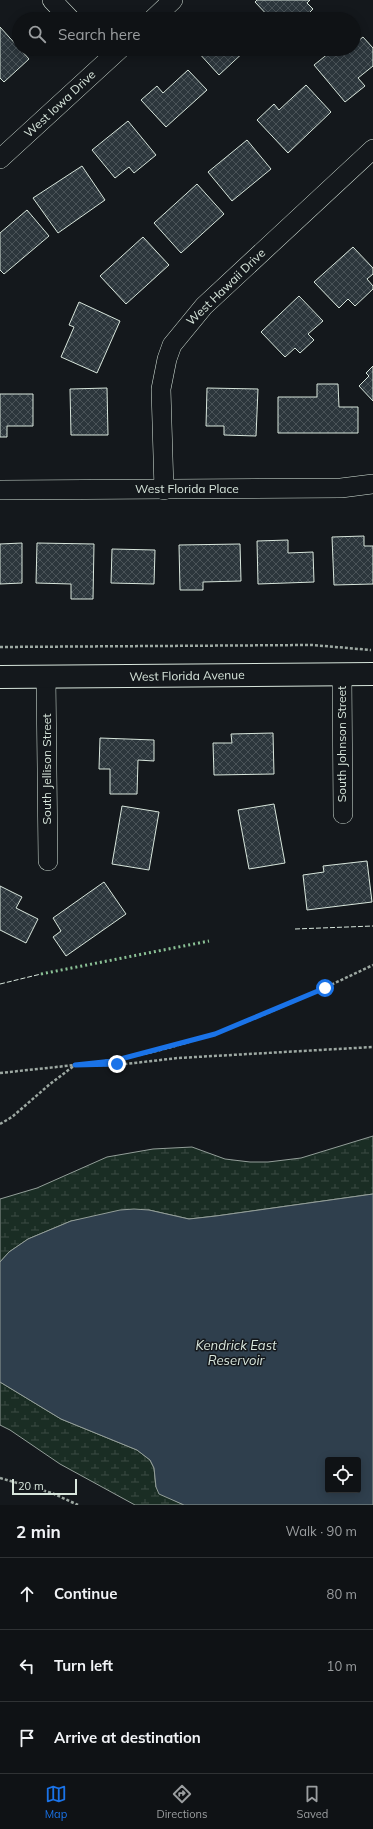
<!DOCTYPE html>
<html lang="en">
<head>
<meta charset="utf-8">
<style>
  :root { --surface:#0f1215; --page:#1d2022; --text:#f1f3f6; --muted:#9b9ea0; --line:#2f3234; --accent:#1a73e8 }
  body { margin:0; font-family:Mulish,sans-serif; background:var(--page); color:var(--text) }
  .controls { position:absolute; right:12px; bottom:12px; display:grid; overflow:hidden; border-radius:4px; box-shadow:0 2px 10px #0003 }
  .controls button { width:36px; height:36px; display:grid; place-items:center; padding:0; border:0; border-bottom:1px solid var(--line); background:var(--surface); color:var(--text); font:20px sans-serif }
  .scale { position:absolute; left:12px; bottom:10px; width:65px; box-sizing:border-box; padding-left:4px; border:2px solid #d8e6dc; border-top:0; font-size:11px; line-height:14px; white-space:nowrap; color:#d8e6dc; -webkit-text-stroke:3px #14181c; paint-order:stroke }
  .stop { position:absolute; width:12px; height:12px; margin:-9px; border:3px solid #1a73e8; border-radius:50%; background:#fff }
  .stop.end { background:#1a73e8; border-color:#fff; box-shadow:0 1px 4px #0008 }
  .list { margin:0; padding:0; list-style:none }
  h2 { display:flex; justify-content:space-between; align-items:center; height:52px; margin:0; padding:0 16px; font-size:17px }
  h2 small { font-size:13px; font-weight:400; color:var(--muted) }
  .list li { display:grid; grid-template-columns:26px 1fr auto; gap:12px; align-items:center; box-sizing:border-box; height:72px; padding:0 16px; border-top:1px solid var(--line) }
  .list b { display:block; font-size:15px; white-space:nowrap }
  .list em { font-size:13px; font-style:normal; color:var(--muted) }
  .icon { flex:none; width:22px; height:22px; fill:none; stroke:currentColor; stroke-width:2; stroke-linecap:round; stroke-linejoin:round }
  .map { position:relative; flex:none; width:373px; height:1505px; overflow:hidden }
  .search { position:absolute; background:var(--surface); box-shadow:0 2px 10px #0003; left:12px; right:12px; top:12px; height:44px; display:flex; align-items:center; gap:10px; box-sizing:border-box; padding:0 14px; border-radius:22px; color:var(--muted); font-size:15px }
  .sheet { height:268px; background:var(--surface) }
  nav { display:flex; justify-content:space-around; align-items:center; box-sizing:border-box; height:56px; border-top:1px solid var(--line); background:var(--surface); font-size:11px; color:var(--muted) }
  nav a { display:grid; justify-items:center; gap:2px }
  nav .on { color:var(--accent) }
  .map>svg:first-child { display:block }
  .wetland { fill:url(#wetland-marsh); stroke:#939e99 }
  .water { fill:#2f3f4d; stroke:#939e99; fill-rule:evenodd }
  .building { fill:url(#building-cross-hatch); stroke:#d8e6dc }
  .lines { fill:none; stroke-linecap:round; stroke-linejoin:round }
  .street-casing { stroke:#d8e6dc; stroke-width:20 }
  .secondary-casing { stroke:#d8e6dc; stroke-width:24 }
  .path { stroke:#9da8a2; stroke-width:2.5; stroke-dasharray:3 2; stroke-linecap:butt }
  .street { stroke:#14181c; stroke-width:19 }
  .secondary { stroke:#14181c; stroke-width:22 }
  .hedge { stroke:#8ac095; stroke-width:3; stroke-dasharray:2 3; stroke-linecap:butt }
  .fence { stroke:#d8e6dc; stroke-width:1; stroke-dasharray:5 2; stroke-linecap:butt }
  .route { stroke:#1a73e8; stroke-width:5 }
  .labels { text-anchor:middle; stroke-width:3; stroke-linejoin:round; paint-order:stroke }
  .street-label { font-size:12px; fill:#d8e6dc; stroke:#14181c }
  .water-label { font-size:13px; font-style:italic; fill:#d8e6dc; stroke:#14181c }
</style>
</head>
<body>
<div class="map">
<svg width="373" height="1505" viewBox="0 0 373 1505">
  <defs>
    <pattern id="wetland-marsh" width="20" height="14" patternUnits="userSpaceOnUse"><rect width="20" height="14" fill="#1a2d24"/><path d="M1 5h8M5 5V1M11 12h8M15 12V8" fill="none" stroke="#3b4b43"/></pattern>
    <pattern id="building-cross-hatch" width="8" height="8" patternUnits="userSpaceOnUse"><rect width="8" height="8" fill="#2c363c"/><path d="M0 0l8 8M0 8l8-8" fill="none" stroke="#4a5358"/></pattern>
  </defs>
  <rect width="100%" height="100%" fill="#14181c"/>
  <!-- wetland -->
  <g class="wetland">
    <path d="M373,1136v58l-157,22 -27,3 -40,-9 -78,11 -43,18 -19,13 -9,10v-63l37,-11 70,-31 46,-8 39,-2 33,12 25,3h18l33,-4z"/>
    <path d="M0,1382l61,37 76,31 13,10 4,8 2,19 14,11 14,7h-49l-75,-41 -50,-34 -10,-5z"/>
  </g>
  <!-- water -->
  <path class="water" d="M373,1194v311h-189l-25,-11 -3,-7 -2,-19 -4,-8 -13,-10 -76,-31 -61,-37v-120l9,-10 19,-13 43,-18 49,-11 14,-1 15,1 40,9 27,-3zM328,1460h30v30h-30z"/>
  <!-- building -->
  <g class="building">
    <path d="M257,0h53l-3,3 6,6 -10,10h-32l-16,-17z"/>
    <path d="M0,27l29,32 -25,23 -4,-4z"/>
    <path d="M363,37l10,11v18l-15,12 7,8 -20,16 -31,-37 20,-16h2l5,6 7,-6h6v-5z"/>
    <path d="M198,49h49l-28,26 -22,-24z"/>
    <path d="M188,70l19,20 -41,37 -25,-27 16,-14 6,7z"/>
    <path d="M306,85l25,27 -43,41 -31,-33 17,-16 5,6z"/>
    <path d="M128,121l28,34 -22,18 -5,-6 -14,11 -23,-28z"/>
    <path d="M247,140l24,29 -39,32 -24,-29z"/>
    <path d="M82,166l23,34 -47,33 -25,-35z"/>
    <path d="M197,184l27,30 -43,39 -27,-30z"/>
    <path d="M27,210l22,26 -45,38 -4,-4v-37z"/>
    <path d="M143,237l26,28 -43,39 -26,-28z"/>
    <path d="M353,247l20,21v6l-6,5 6,7v3l-18,17 -7,-7 -9,9 -25,-26z"/>
    <path d="M299,296l24,25 -15,13 6,6 -14,13 -5,-5 -10,9 -24,-25z"/>
    <path d="M79,302l41,19 -23,52 -36,-16 13,-30 -5,-2z"/>
    <path d="M373,366v35l-14,-15 10,-10 -3,-3z"/>
    <path d="M317,384h21l1,23h19v26h-80v-36h39z"/>
    <path d="M107,388l1,47h-37l-1,-46z"/>
    <path d="M207,388l51,1 -2,47 -32,-1v-9h-18z"/>
    <path d="M0,394h33v32h-26v11h-7z"/>
    <path d="M364,536v10h9v38l-39,1 -2,-48z"/>
    <path d="M288,540v13l25,-1 1,30 -56,2 -1,-43z"/>
    <path d="M22,543v40l-22,1v-40z"/>
    <path d="M37,543l57,1 -1,55h-22v-15l-35,-1z"/>
    <path d="M240,544l1,37 -38,1v8h-23l-1,-45z"/>
    <path d="M112,549l43,1 -1,34 -43,-1z"/>
    <path d="M273,733l1,41 -60,1 -1,-32h19l-1,-9z"/>
    <path d="M100,738l54,2v21l-16,-1 -1,34h-27v-25h-11z"/>
    <path d="M274,804l11,59 -36,6 -11,-59z"/>
    <path d="M122,806l37,6 -10,58 -37,-6z"/>
    <path d="M367,861l5,41 -65,8 -4,-35 21,-3 -1,-6z"/>
    <path d="M104,882l22,32 -60,42 -13,-19 8,-6 -8,-13z"/>
    <path d="M0,886l22,11 -6,11 22,11 -12,24 -26,-13z"/>
  </g>
  <g class="lines">
    <!-- street casing -->
    <g class="street-casing">
      <g id="street">
        <path d="M52,0l18,19"/>
        <path d="M153,19l20,-19"/>
        <path d="M0,159l120,-110"/>
        <path d="M0,490l341,-2 32,-4"/>
        <path d="M164,490l-3,-101 6,-30 5,-14 32,-39 169,-157"/>
        <path d="M342,674l1,140"/>
        <path d="M46,677l2,184"/>
      </g>
    </g>
    <!-- secondary casing -->
    <g class="secondary-casing">
      <path id="secondary" d="M0,677l373,-3"/>
    </g>
    <!-- path -->
    <g class="path">
      <path d="M0,647l312,-2 59,5"/>
      <path d="M90,1063c100,-11 192,-55 283,-98"/>
      <path d="M0,1073l75,-8"/>
      <path d="M0,1124l12,-7 38,-33 25,-19h42l61,-7 195,-11"/>
      <path d="M0,1478l52,15 26,12"/>
    </g>
    <!-- street -->
    <use href="#street" class="street"/>
    <!-- secondary -->
    <use href="#secondary" class="secondary"/>
    <!-- hedge -->
    <path class="hedge" d="M41,974l168,-33"/>
    <!-- fence -->
    <g class="fence">
      <path d="M295,929l78,-3"/>
      <path d="M0,984l41,-10"/>
    </g>
  </g>
  <g class="lines">
    <!-- route -->
    <path class="route" d="M117,1064l-42,1 38,-4 102,-27 110,-46"/>
  </g>
  <g class="labels">
    <!-- street labels -->
    <g class="street-label">
      <text transform="translate(60 104) rotate(-43)" y="4">West Iowa Drive</text>
      <text transform="translate(226 287) rotate(-44)" y="4">West Hawaii Drive</text>
      <text x="187" y="493">West Florida Place</text>
      <text transform="translate(187 676) rotate(-1)" y="4">West Florida Avenue</text>
      <text transform="translate(342 744) rotate(-90)" y="4">South Johnson Street</text>
      <text transform="translate(47 769) rotate(-90)" y="4">South Jellison Street</text>
    </g>
    <!-- water labels -->
    <g class="water-label">
      <text x="236" y="1350">Kendrick East<tspan x="236" dy="15">Reservoir</tspan></text>
    </g>
  </g>
</svg>
<div class="controls">
<button><svg class="icon" aria-label="locate" viewBox="0 0 24 24"><circle cx="12" cy="12" r="6"/><path d="M12 2v4M12 18v4M2 12h4M18 12h4"/></svg></button>
</div>
<div class="scale">20 m</div>
<div class="stop" style="left:325px;top:988px"></div>
<div class="stop end" style="left:117px;top:1064px"></div>
<div class="search"><svg class="icon" aria-label="search" viewBox="0 0 24 24"><circle cx="10" cy="10" r="6"/><path d="M15 15l6 6"/></svg>Search here</div>
</div>
<section class="sheet">
<h2>2 min<small>Walk · 90 m</small></h2>
<ul class="list">
<li><svg class="icon" aria-label="ahead" viewBox="0 0 24 24"><path d="M12 20V5M6 11l6-6 6 6"/></svg><div><b>Continue</b></div><em>80 m</em></li>
<li><svg class="icon" aria-label="left" viewBox="0 0 24 24"><path d="M17 20v-9H6M10 6l-5 5 5 5"/></svg><div><b>Turn left</b></div><em>10 m</em></li>
<li><svg class="icon" aria-label="arrive" viewBox="0 0 24 24"><path d="M6 21V4h12l-3 4 3 4H6"/></svg><div><b>Arrive at destination</b></div></li>
</ul>
</section>
<nav>
<a class="on"><svg class="icon" aria-label="map" viewBox="0 0 24 24"><path d="M3 6l6-2 6 2 6-2v14l-6 2-6-2-6 2zM9 4v14M15 6v14"/></svg>Map</a>
<a><svg class="icon" aria-label="directions" viewBox="0 0 24 24"><path d="M12 3l9 9-9 9-9-9zM9 14v-3h6M13 9l2 2-2 2"/></svg>Directions</a>
<a><svg class="icon" aria-label="saved" viewBox="0 0 24 24"><path d="M7 4h10v16l-5-4-5 4z"/></svg>Saved</a>
</nav>
</body>
</html>
